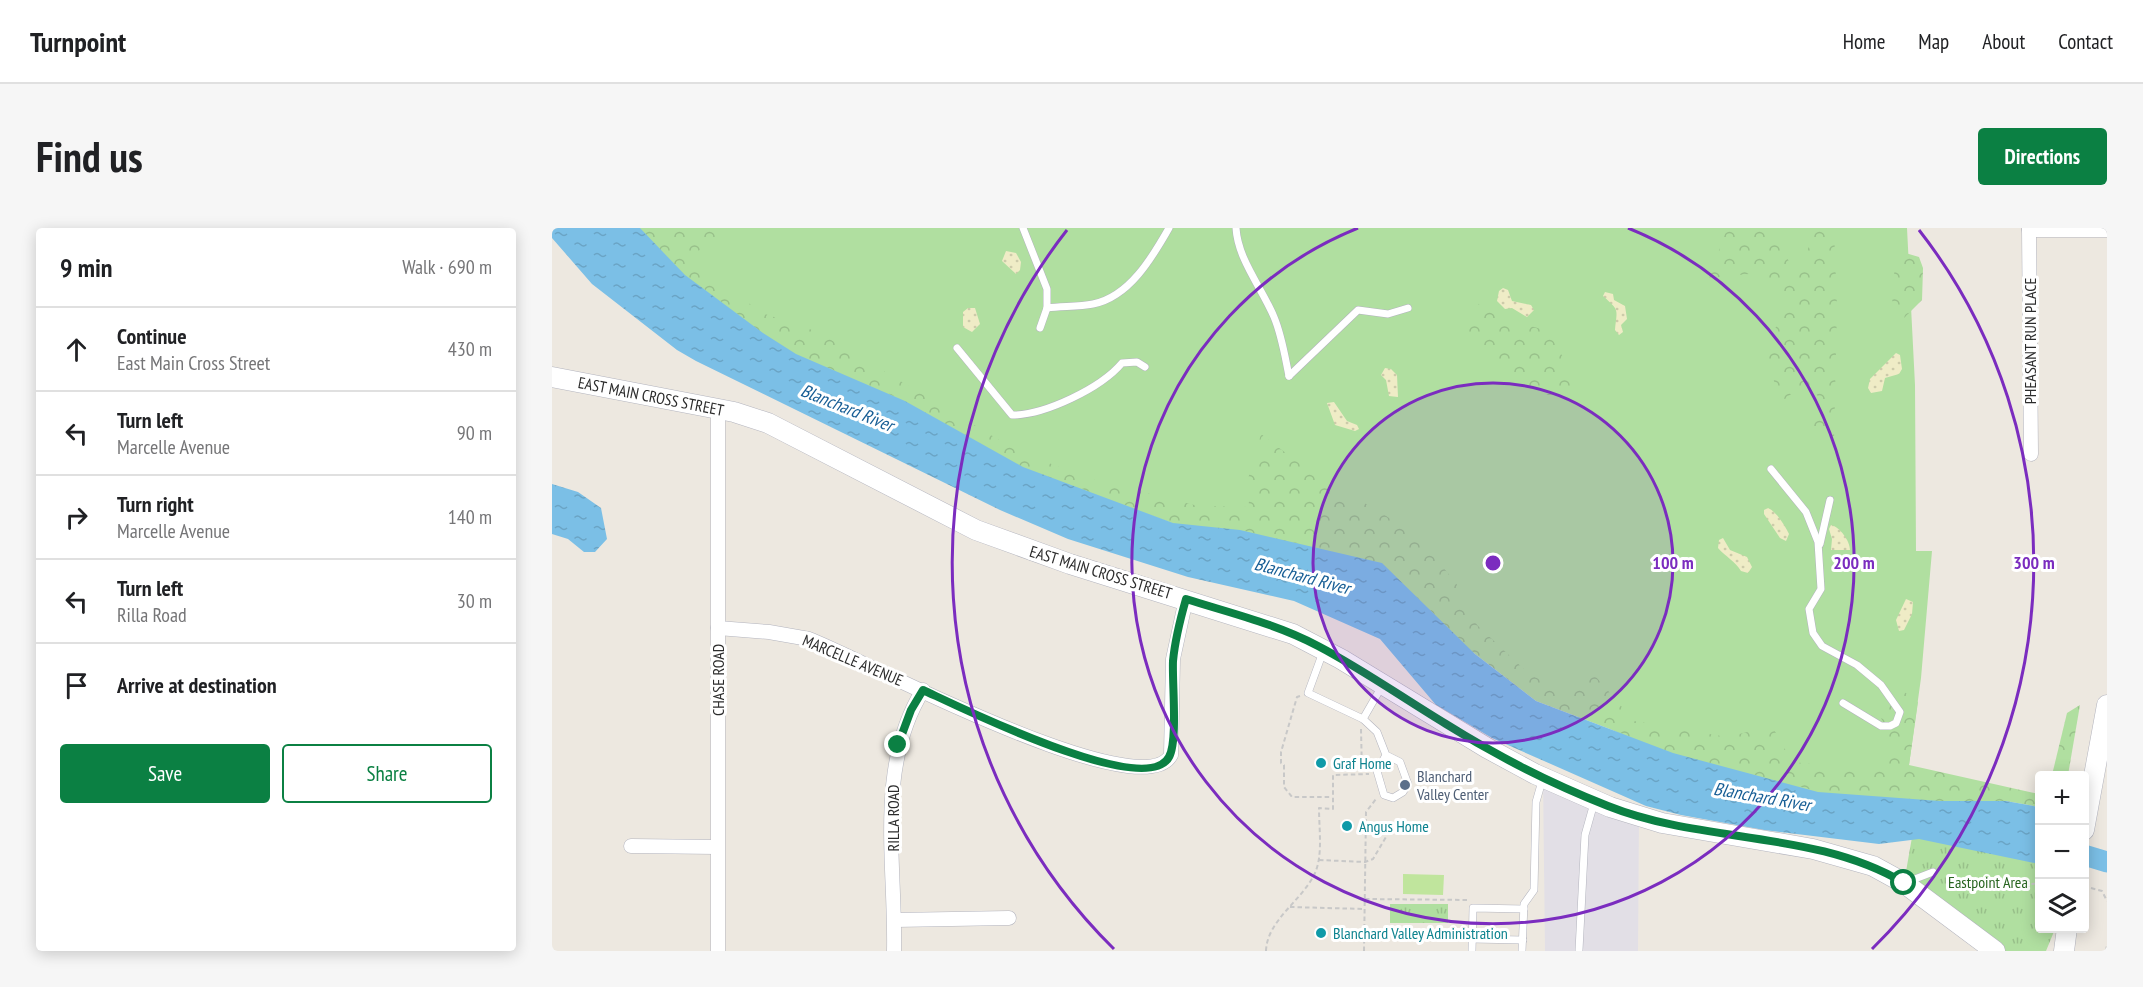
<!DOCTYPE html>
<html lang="en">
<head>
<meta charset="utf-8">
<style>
  :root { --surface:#fff; --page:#f6f6f6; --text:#202124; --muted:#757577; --line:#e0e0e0; --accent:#0b8043 }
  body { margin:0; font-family:"PT Sans Narrow",sans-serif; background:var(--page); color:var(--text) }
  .controls { position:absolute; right:18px; bottom:18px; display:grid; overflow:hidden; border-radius:6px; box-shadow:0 3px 15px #0003 }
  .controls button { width:54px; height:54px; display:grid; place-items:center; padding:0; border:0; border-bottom:2px solid var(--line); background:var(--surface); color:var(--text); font:30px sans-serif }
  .stop { position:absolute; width:18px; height:18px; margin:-14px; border:4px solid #0b8043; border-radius:50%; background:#fff }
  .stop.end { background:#0b8043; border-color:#fff; box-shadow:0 2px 6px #0008 }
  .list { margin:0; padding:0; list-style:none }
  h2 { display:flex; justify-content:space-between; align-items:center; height:78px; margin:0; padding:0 24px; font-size:26px }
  h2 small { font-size:20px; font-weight:400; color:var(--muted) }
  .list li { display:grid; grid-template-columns:39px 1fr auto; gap:18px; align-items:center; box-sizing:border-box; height:84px; padding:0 24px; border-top:2px solid var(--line) }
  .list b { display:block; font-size:22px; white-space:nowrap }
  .list p { margin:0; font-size:20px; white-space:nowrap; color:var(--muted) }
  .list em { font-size:20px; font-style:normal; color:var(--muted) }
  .actions { display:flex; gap:12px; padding:18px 24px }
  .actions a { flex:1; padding:14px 0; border:2px solid var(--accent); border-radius:6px; text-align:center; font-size:21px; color:var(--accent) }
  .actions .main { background:var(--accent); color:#fff }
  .icon { flex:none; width:33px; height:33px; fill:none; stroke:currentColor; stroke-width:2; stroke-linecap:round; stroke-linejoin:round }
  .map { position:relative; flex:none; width:1555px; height:723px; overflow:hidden; border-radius:6px }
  header { display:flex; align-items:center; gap:36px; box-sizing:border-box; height:84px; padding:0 30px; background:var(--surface); border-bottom:2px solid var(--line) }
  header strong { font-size:28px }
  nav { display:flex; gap:33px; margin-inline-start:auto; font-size:21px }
  .intro { display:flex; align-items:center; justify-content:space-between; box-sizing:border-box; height:144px; padding:0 36px }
  h1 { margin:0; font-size:42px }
  .button { padding:15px 27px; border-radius:6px; background:var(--accent); color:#fff; font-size:21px; font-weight:700 }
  main { display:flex; gap:36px; padding:0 36px }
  aside { flex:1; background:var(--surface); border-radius:6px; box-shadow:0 3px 15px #0003 }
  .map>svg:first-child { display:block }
  .industrial { fill:#e2dfe6 }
  .grass { fill:#b0dfa0 }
  .forest { fill:url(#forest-crowns) }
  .sand { fill:url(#sand-dots) }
  .park { fill:url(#park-tufts) }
  .pitch { fill:#c0e59d }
  .water { fill:url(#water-ripples) }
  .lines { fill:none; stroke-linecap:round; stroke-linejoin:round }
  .river { stroke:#7bbfe6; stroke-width:21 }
  .lane-casing { stroke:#b3b4be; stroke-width:8 }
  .street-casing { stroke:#b3b4be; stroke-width:15 }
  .secondary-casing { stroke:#b3b4be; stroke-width:21 }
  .path { stroke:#c8c8c8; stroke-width:2; stroke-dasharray:4.5 3; stroke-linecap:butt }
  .lane { stroke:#fff; stroke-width:7 }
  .street { stroke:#fff; stroke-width:14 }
  .secondary { stroke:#fff; stroke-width:20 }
  .route { stroke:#0b8043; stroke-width:8 }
  .ring { fill:none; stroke:#7b2cbf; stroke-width:3 }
  .culture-dot { fill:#0f9aa8; stroke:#fff; stroke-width:2 }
  .service-dot { fill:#5c6f8a; stroke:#fff; stroke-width:2 }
  .labels { text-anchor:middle; stroke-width:6; stroke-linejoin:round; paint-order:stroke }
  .street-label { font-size:16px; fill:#2c2c2c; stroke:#fff }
  .culture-label { font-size:16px; fill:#0d838f; stroke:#fff; text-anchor:start }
  .service-label { font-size:16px; fill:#4e5e75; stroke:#fff; text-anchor:start }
  .park-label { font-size:16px; fill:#286520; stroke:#fff }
  .water-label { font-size:18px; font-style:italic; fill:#175e95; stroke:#fff }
  .centre { fill:#7b2cbf; stroke:#fff; stroke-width:3 }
  .ring-label { font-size:18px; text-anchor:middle; font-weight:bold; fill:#7b2cbf; stroke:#fff; stroke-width:6; stroke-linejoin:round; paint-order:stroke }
</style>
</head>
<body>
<header>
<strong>Turnpoint</strong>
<nav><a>Home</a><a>Map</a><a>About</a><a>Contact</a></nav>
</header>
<div class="intro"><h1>Find us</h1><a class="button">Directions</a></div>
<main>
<aside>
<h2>9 min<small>Walk · 690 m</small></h2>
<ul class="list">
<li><svg class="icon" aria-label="ahead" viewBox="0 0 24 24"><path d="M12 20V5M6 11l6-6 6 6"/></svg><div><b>Continue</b><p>East Main Cross Street</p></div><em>430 m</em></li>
<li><svg class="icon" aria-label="left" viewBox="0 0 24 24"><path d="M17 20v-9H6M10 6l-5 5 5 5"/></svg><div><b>Turn left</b><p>Marcelle Avenue</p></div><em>90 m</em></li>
<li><svg class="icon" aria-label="right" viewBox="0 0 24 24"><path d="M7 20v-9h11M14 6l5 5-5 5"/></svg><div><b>Turn right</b><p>Marcelle Avenue</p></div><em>140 m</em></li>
<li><svg class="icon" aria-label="left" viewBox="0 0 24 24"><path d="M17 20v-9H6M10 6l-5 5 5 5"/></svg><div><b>Turn left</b><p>Rilla Road</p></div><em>30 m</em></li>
<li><svg class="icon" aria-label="arrive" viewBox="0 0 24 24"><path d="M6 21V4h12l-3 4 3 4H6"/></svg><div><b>Arrive at destination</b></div></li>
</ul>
<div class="actions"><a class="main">Save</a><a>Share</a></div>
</aside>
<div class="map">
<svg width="1555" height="723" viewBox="0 0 1555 723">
  <defs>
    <pattern id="forest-crowns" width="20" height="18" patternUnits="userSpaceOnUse" patternTransform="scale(1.5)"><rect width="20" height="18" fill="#b0dfa0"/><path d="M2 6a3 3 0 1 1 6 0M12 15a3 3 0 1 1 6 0" fill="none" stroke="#98c08a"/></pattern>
    <pattern id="sand-dots" width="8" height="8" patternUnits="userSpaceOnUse" patternTransform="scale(1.5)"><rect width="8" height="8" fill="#efecc6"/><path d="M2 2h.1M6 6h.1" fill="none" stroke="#cdcbaa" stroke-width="1.8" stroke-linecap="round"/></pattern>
    <pattern id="park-tufts" width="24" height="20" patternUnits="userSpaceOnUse" patternTransform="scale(1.5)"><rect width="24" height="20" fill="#b0dfa0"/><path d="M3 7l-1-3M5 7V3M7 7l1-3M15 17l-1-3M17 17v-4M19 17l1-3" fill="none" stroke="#98c08a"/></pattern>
    <pattern id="water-ripples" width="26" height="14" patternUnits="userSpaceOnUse" patternTransform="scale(1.5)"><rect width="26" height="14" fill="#7bbfe6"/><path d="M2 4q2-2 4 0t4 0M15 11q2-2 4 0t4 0" fill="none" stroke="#6aa4c5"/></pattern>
  </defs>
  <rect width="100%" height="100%" fill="#ede8e0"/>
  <!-- industrial -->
  <path class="industrial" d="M991,549l96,40 -1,134h-93z"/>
  <!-- grass -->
  <path class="grass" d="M39,0h1316l8,157 1,166h16l-11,127 -12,87v54l-181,-25 -358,-199 -581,-211z"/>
  <!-- forest -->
  <g class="forest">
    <path d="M88,0h85l-39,34 79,52 53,18 198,118 71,28 111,28 51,1 -1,-28 13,-45 60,46 53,28 44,29 38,46 21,42 53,50 40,17 21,-21 43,50 93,16 45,-11 20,36 91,9 6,-34 -12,-29 26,-17 15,11 -9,63 130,29v13l-33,-6h-82l-104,-9 -147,-39 -137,-52 -61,-47 -93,-91 -142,-33 -67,-7 -150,-56 -118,-66 -123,-53 -104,-79z"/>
    <path d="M1175,0h49l-2,10 24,37 18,-47 18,2 3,77 -3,133 -26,-15 13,-25 -15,-18 -26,21 -15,-55 24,-46 -40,-28 -40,4z"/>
    <path d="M1350,24l17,5 4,11 -1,32 -19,19 -9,-1c-3,-28 -4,-40 8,-66z"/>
    <path d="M923,74l25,15 41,12 10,8 30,50c-11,0 -14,2 -23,6 -22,8 -37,-11 -48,-26l-24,-3 -22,-42z"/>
    <path d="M1528,477l-12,70h-16l15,-62z"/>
  </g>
  <!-- sand -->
  <g class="sand">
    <path d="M454,23l10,2 5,9 -1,8 -4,4 -14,-13z"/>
    <path d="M951,60l5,2 4,11 19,4 3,5 -7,7 -15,-9 -7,1 -8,-8 2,-10z"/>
    <path d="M1053,64l8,2 1,6 11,6 2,13 -6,6 2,7 -4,3 -4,-5c2,-21 5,-19 -12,-34z"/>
    <path d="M416,80h7l5,16 -8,8 -9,-5v-15z"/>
    <path d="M1344,125l4,2 2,14 -3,5 -14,4 -3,13 -11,2 -3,-5 2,-9z"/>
    <path d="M833,140l6,1 6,6 1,22 -9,-1 -3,-16 -5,-5z"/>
    <path d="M782,174l13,19 10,4 2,4 -4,2 -20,-6 -8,-22z"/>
    <path d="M1216,280c9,4 17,18 21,26l-3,7 -6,-3 -16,-24v-4z"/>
    <path d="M1279,297c9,2 19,16 19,25h-19l1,-11 -3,-10z"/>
    <path d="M1171,310l7,12 17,7 5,10 -4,6 -7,-2c-6,-10 -15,-14 -23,-23l1,-8z"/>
    <path d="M1354,371l7,3 -1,12 -8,16 -5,1 -3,-11z"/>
  </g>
  <!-- park -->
  <g class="park">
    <path d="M1363,592l124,22 1,86 15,1 -9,22h-51l-91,-68z"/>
    <rect x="838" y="676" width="58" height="19"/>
  </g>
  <!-- pitch -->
  <path class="pitch" d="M851,646l41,1 -1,20 -40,-1z"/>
  <!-- water -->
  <g class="water">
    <path d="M0,0h88l45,47 78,58 33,21 109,47 118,66 150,56 67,7 142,33 93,91 61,47 137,52 145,39 122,9h66l33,6v57l-120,-25 -40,5 -115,-14 -83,-15 -35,-9 -154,-68 -56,-33 -56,-66 -86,-38 -106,-24 -120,-38 -68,-29 -304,-149 -19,-11 -85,-66 -40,-46z"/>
    <path d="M0,256l26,8 23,16 6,31 -12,13h-11l-16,-13 -16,-5z"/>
  </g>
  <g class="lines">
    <!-- river -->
    <path class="river" d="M1532,627l23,7"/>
    <!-- lane casing -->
    <g class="lane-casing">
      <g id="lane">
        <path d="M471,0l24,61v19c15,-2 31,-1 46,-4 36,-7 59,-46 76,-76"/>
        <path d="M684,0c2,32 26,60 38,89 8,19 11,40 15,59"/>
        <path d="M488,100l7,-20"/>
        <path d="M405,120l55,67c33,0 89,-27 110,-52l15,-1 8,5"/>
        <path d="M737,148l69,-66 30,4 20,-6"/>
        <path d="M1219,241l35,43 12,30 3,47 -12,20 4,24 9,13 35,19 24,20 19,27 -4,11 -6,3h-9l-38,-23"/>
        <path d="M1268,316l10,-44"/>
        <path d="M771,424l-15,41 55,26 19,-33"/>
        <path d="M811,491l14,13 9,23 14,7 8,22 -5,8 -10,6 -9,-3 -7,-24 9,-16"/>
        <path d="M1355,654l26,-10"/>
        <path d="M920,711l51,1"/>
        <path d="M1027,722l6,-115 9,-32"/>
        <path d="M920,723l1,-43 51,1"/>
        <path d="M970,723l2,-47 10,-14 2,-88 6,-21"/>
      </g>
    </g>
    <!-- street casing -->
    <g class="street-casing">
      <g id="street">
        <path d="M1477,0l2,226"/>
        <path d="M1477,2h78"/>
        <path d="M166,180v543"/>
        <path d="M166,400l51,4 40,7c49,18 332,171 362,116l2,-96 13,-60"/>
        <path d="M79,618l86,1"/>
        <path d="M343,692l114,-2"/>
        <path d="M342,723c2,-86 -19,-184 29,-261"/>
      </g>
    </g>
    <!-- secondary casing -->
    <g class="secondary-casing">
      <g id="secondary">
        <path d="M0,149l182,35 34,11 208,107 94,34 223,70 48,25 146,89 48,26 75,33 52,16 151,26 60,17 31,17 91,68"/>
        <path d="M1532,602l23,-125"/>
        <path d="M1512,723l3,-23"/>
      </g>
    </g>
    <!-- path -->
    <g class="path">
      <path d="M748,468l-3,1 -16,55v11l3,2v22l8,10h40"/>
      <path d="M809,501l1,45"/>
      <path d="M767,632l46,2 8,-3 13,-22"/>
      <path d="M1472,657l16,-2"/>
      <path d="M1539,660l11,3 5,10"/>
      <path d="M813,671l104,1"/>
      <path d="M738,679l74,2"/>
      <path d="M714,723c1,-31 36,-50 49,-78 8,-18 4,-44 4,-65l14,1v-34l36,-1"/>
      <path d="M812,723l2,-139 10,-13"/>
      <path d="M1554,723l1,-7"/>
    </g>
    <!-- lane -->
    <use href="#lane" class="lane"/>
    <!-- street -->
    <use href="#street" class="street"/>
    <!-- secondary -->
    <use href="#secondary" class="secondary"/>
  </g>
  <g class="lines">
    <!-- route -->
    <path class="route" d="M346,517l13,-35 12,-20c35,16 223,110 246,67 9,-16 3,-74 4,-96 2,-21 7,-41 13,-62 44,14 91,25 132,47 44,23 85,52 128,78 51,32 106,60 162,82 95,38 207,24 296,77"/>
  </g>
  <!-- distance rings -->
  <circle cx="941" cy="335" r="180" fill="#7b2cbf" fill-opacity=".12"/>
  <g class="ring">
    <circle cx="941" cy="335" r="180"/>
    <path d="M1076 0A361 361 0 1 1 806 0"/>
    <path d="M562 721A541 541 0 0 1 515 2M1367 2A541 541 0 0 1 1320 721"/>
  </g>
  <!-- markers -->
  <g class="culture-dot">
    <circle cx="769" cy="535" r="6"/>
    <circle cx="795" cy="598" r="6"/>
    <circle cx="769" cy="705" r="6"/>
  </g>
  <circle class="service-dot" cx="853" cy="557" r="6"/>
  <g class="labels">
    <!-- street labels -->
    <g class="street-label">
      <text transform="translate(1478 113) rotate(-90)" y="6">PHEASANT RUN PLACE</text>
      <text transform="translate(99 168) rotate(11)" y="6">EAST MAIN CROSS STREET</text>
      <text transform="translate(549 344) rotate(17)" y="6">EAST MAIN CROSS STREET</text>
      <text transform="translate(301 432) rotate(23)" y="6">MARCELLE AVENUE</text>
      <text transform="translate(166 452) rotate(-90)" y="6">CHASE ROAD</text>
      <text transform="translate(341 590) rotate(-90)" y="6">RILLA ROAD</text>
    </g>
    <!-- culture labels -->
    <g class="culture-label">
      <text x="781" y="541">Graf Home</text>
      <text x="807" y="604">Angus Home</text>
      <text x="781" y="711">Blanchard Valley Administration</text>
    </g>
    <!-- service labels -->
    <g class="service-label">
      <text x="865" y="554">Blanchard<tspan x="865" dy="18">Valley Center</tspan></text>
    </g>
    <!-- park labels -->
    <g class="park-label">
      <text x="1436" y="660">Eastpoint Area</text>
    </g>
    <!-- water labels -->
    <g class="water-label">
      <text transform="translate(295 180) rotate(22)" y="6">Blanchard River</text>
      <text transform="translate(750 348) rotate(15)" y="6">Blanchard River</text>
      <text transform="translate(1210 569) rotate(10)" y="6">Blanchard River</text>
    </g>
  </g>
  <circle cx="941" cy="335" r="9" class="centre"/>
  <g class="ring-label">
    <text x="1121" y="341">100 m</text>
    <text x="1302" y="341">200 m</text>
    <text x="1482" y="341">300 m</text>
  </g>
</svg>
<div class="controls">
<button>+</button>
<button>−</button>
<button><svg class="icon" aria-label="layers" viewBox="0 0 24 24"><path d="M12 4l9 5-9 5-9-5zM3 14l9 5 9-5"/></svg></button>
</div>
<div class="stop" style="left:1352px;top:655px"></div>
<div class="stop end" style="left:346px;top:517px"></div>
</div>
</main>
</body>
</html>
